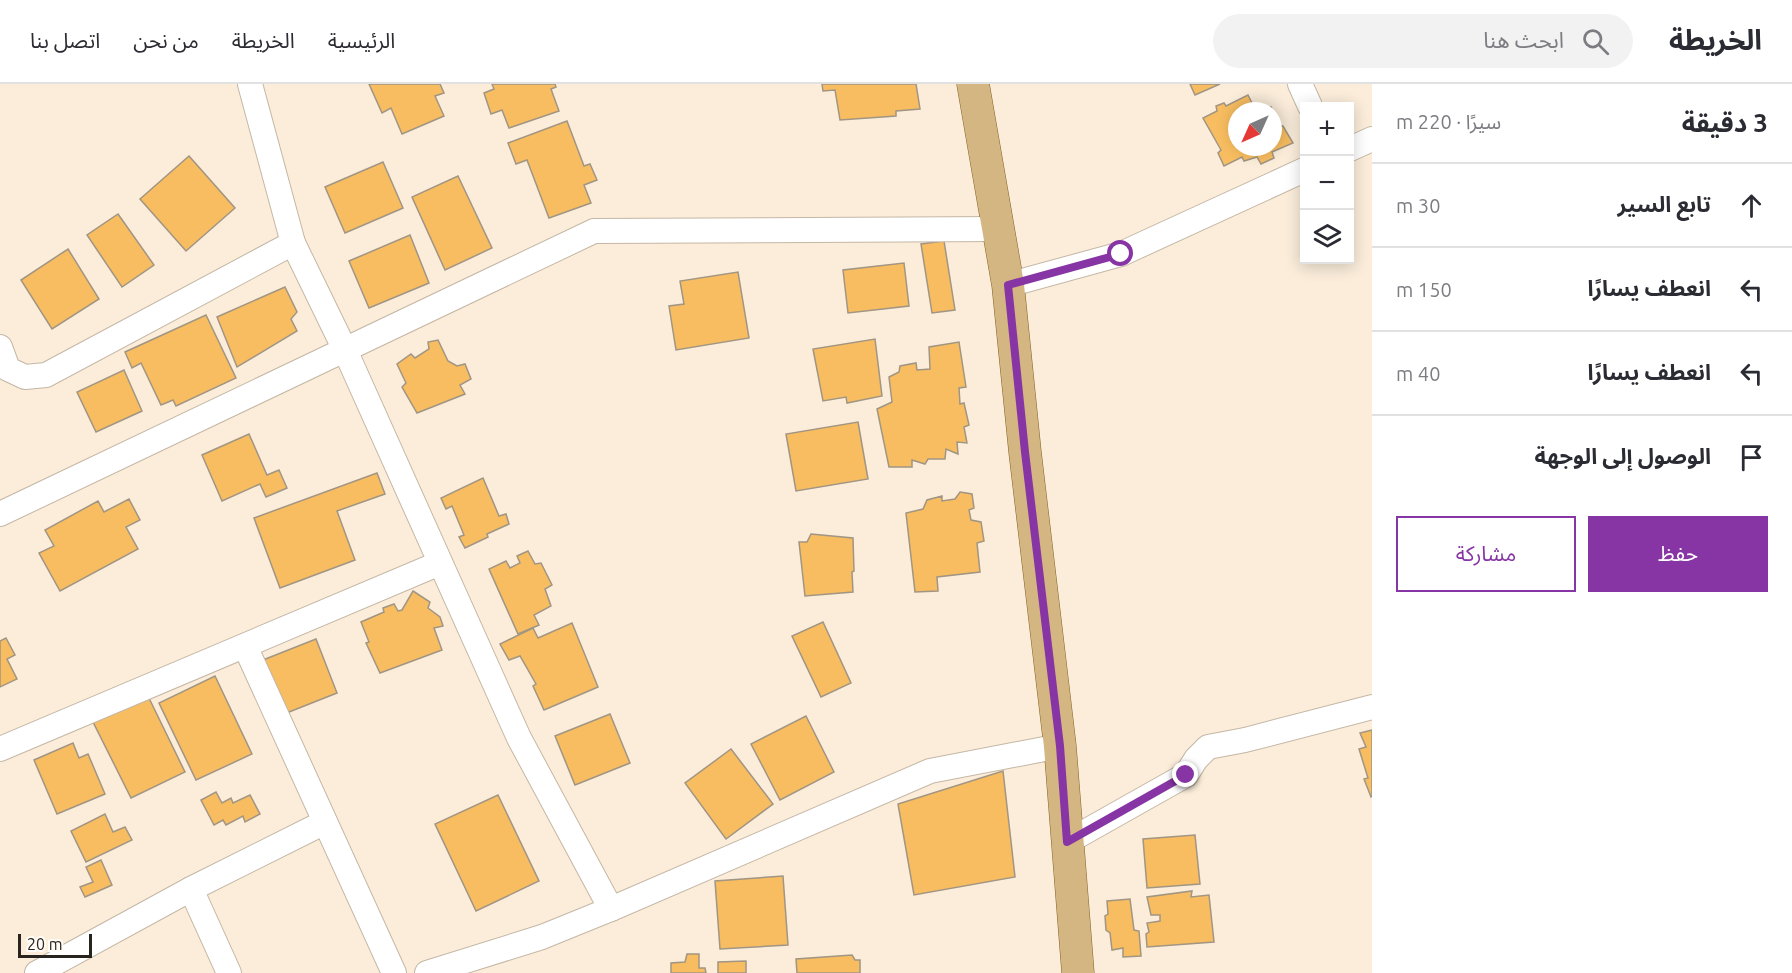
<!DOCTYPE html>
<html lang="ar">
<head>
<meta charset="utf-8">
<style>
  :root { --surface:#fff; --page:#f2f2f3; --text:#2b2b33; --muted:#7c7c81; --line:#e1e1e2; --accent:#8735a4 }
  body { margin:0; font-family:Ubuntu,"Noto Sans Arabic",sans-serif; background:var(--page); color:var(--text); direction:rtl }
  .controls { position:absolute; right:18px; top:18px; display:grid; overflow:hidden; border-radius:0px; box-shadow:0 3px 15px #0003 }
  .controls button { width:54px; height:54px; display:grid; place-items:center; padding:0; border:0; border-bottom:2px solid var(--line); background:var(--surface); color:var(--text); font:30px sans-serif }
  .compass { position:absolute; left:1228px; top:18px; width:54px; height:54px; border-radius:50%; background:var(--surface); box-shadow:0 3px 15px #0003; rotate:225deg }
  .scale { position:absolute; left:18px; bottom:15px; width:74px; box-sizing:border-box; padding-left:6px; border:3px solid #28231c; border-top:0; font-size:16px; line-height:21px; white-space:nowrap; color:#28231c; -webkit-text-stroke:4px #fffcf8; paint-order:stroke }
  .stop { position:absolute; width:18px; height:18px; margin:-14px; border:4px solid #8735a4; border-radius:50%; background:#fff }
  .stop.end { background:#8735a4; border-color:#fff; box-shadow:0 2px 6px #0008 }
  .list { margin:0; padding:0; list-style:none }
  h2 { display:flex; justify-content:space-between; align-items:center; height:78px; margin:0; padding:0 24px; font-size:26px }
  h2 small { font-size:20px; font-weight:400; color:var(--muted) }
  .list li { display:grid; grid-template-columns:39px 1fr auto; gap:18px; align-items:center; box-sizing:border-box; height:84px; padding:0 24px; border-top:2px solid var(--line) }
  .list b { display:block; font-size:22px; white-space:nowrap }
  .list em { font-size:20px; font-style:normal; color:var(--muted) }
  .actions { display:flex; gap:12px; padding:18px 24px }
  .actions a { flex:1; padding:14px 0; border:2px solid var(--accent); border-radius:0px; text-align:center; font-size:21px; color:var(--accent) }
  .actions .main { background:var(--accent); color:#fff }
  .icon { flex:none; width:33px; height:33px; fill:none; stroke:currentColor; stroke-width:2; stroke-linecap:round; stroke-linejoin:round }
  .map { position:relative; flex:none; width:1372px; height:889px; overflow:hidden; direction:ltr }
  header { display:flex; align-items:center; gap:36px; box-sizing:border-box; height:84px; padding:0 30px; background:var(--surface); border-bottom:2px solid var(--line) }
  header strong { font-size:28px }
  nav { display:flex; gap:33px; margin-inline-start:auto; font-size:21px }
  .search { width:420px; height:54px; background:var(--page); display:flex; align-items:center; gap:15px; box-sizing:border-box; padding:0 21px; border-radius:33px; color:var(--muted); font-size:22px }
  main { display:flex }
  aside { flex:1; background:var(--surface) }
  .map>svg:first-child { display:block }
  .building { fill:#f8bd60; stroke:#a19583; stroke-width:1.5 }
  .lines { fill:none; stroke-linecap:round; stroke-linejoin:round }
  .minor-casing { stroke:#c4b7a5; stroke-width:26 }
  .major-casing { stroke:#856328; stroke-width:33 }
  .minor { stroke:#fff; stroke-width:24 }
  .major { stroke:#d4b682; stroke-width:32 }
  .route { stroke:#8735a4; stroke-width:8 }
</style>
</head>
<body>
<header>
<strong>الخريطة</strong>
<div class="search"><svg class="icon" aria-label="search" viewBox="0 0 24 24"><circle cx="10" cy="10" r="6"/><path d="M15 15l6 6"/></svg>ابحث هنا</div>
<nav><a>الرئيسية</a><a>الخريطة</a><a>من نحن</a><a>اتصل بنا</a></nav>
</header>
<main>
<aside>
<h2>3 دقيقة<small>سيرًا · 220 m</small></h2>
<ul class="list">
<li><svg class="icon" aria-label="ahead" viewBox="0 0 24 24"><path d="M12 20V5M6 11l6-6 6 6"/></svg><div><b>تابع السير</b></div><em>30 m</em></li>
<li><svg class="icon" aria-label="left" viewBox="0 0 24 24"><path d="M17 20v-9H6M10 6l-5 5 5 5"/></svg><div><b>انعطف يسارًا</b></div><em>150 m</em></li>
<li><svg class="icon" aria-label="left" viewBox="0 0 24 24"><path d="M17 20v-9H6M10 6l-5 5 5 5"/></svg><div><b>انعطف يسارًا</b></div><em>40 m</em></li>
<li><svg class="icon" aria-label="arrive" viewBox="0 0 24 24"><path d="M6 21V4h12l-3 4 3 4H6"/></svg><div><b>الوصول إلى الوجهة</b></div></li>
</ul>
<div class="actions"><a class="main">حفظ</a><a>مشاركة</a></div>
</aside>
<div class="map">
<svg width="1372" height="889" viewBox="0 0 1372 889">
  <rect width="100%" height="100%" fill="#fbedda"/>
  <!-- building -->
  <g class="building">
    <path d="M369,0h71l4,9 -9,3 9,20 -42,18 -11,-26 -9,5z"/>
    <path d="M492,0h63l1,3 -5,2 8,22 -50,17 -7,-18 -11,4 -7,-21 10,-4z"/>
    <path d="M822,0h94l4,25 -24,2v5l-56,4 -5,-30 -12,1z"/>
    <path d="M1190,0h30l-25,11z"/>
    <path d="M1248,11l8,16 15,-4 2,4h-36v36h36v-35l5,12 5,2 10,17 -21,9 2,6 -13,6 -4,-7 -13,4 -2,-4 -18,9 -6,-13 3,-3 -18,-32 14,-7 -1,-5 8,-3 2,3z"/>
    <path d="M567,37l17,45 6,-2 7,16 -13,5 7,18 -42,15 -22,-58 -11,4 -8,-21z"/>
    <path d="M189,72l46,52 -49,43 -46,-52z"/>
    <path d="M383,78l20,46 -58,25 -20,-46z"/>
    <path d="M458,92l34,72 -47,22 -33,-73z"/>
    <path d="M118,130l36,51 -32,22 -35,-52z"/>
    <path d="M410,151l19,48 -60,25 -20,-47z"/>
    <path d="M944,157l11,69 -23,3 -11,-69z"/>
    <path d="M68,165l31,50 -47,30 -31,-49z"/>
    <path d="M904,179l5,43 -61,7 -5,-43z"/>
    <path d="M738,188l11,66 -73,12 -7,-44 15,-2 -4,-23z"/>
    <path d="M285,203l12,25 -6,7 6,12 -60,36 -20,-50z"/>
    <path d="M206,231l30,63 -60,28 -3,-6 -12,5 -20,-42 -9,5 -7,-16z"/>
    <path d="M875,255l7,57 -35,7 -1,-6 -23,4 -10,-52z"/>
    <path d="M438,256l10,21 9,5 8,-2 6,15 -11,6 5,9 -48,19 -15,-26 4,-4 -9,-19 14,-10 4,4 14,-9 -1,-7z"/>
    <path d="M959,258l7,45 -7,1 1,16 4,-1 5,22 -5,2 3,16 -10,-1 1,12 -12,-5 -1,10h-17l-3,5 -13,-4v7h-23l-12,-58 15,-7 -3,-25 10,-5 1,-6 16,-3 1,7 13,-1 -1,-22z"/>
    <path d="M124,286l18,41 -46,21 -19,-40z"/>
    <path d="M858,338l10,57 -72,12 -10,-57z"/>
    <path d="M249,350l18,41 12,-5 8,18 -21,9 -6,-13 -38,17 -20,-46z"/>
    <path d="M377,389l8,21 -48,17 18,49 -75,28 -26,-70z"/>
    <path d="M483,394l16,38 7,-2 3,10 -22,10 1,3 -23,11 -6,-11 5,-2 -12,-29 -6,3 -5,-11z"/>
    <path d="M960,408l12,2 2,14 -5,2 2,10 10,2 3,19 -7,2 3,29 -43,5 1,14 -23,1 -9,-79 17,-4 4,-9 15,-4v5l13,-2z"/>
    <path d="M129,415l11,21 -14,7 12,22 -78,42 -21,-38 15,-7 -9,-16 53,-29 6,11z"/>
    <path d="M811,450l42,4 1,33 -2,1 1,20 -48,4 -6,-54h8z"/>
    <path d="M528,467l7,13 6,-1 11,22 -7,4 6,17 -17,9 5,10 -21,9 -29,-65 17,-8 4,7 10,-5 -3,-7z"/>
    <path d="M413,507l17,11 -2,6 12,9 3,9 -9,2 8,22 -62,23 -14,-30 3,-1 -8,-20 23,-10 -1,-4 11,-4 4,7 4,-1z"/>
    <path d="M823,538l28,61 -30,14 -29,-61z"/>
    <path d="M572,539l26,64 -54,23 -11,-24 3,-2 -16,-28 -11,4 -9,-16 33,-16 5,10z"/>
    <path d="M6,554l9,17 -8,4 10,20 -17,8v-46z"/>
    <path d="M316,555l21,54 -53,21 -21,-54z"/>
    <path d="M215,592l37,78 -56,26 -37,-77z"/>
    <path d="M147,610l38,78 -54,26 -39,-78z"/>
    <path d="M610,630l20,49 -55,22 -20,-49z"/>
    <path d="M806,632l28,56 -54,28 -29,-56z"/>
    <path d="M1372,646v66l-1,1 -7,-18 4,-1 -9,-29 7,-2 -6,-14z"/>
    <path d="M73,659l6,15 9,-4 17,40 -48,20 -23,-54z"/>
    <path d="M731,665l42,55 -47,35 -41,-56z"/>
    <path d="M1003,687l12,106 -101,18 -16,-91z"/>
    <path d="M216,708l6,11 9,-5 2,5 17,-8 10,19 -15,8 -2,-6 -17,9 -3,-5 -9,5 -13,-25z"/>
    <path d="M498,711l41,86 -63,30 -41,-87z"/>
    <path d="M105,730l8,18 12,-5 7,13 -46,22 -15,-31z"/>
    <path d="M1195,751l5,49 -53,4 -4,-49z"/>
    <path d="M101,776l11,25 -27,12 -5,-10 13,-5 -7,-15z"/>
    <path d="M783,792l5,69 -68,4 -5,-68z"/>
    <path d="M1192,807l-1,6 18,-2 5,47 -67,5 -1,-13 3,-2 -2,-9 13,-2v-6h-9l-4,-18z"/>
    <path d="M1130,815l4,31 5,1 2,25 -18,1v-9l-11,2 -2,-17 -4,-3 -1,-14 3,-2 -1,-13z"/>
    <path d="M687,870h12v14h6l1,5h-35v-10l14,-1z"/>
    <path d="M852,871l3,5h5v13h-63l-1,-14z"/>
    <path d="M746,877v12h-28v-11z"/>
  </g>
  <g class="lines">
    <!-- minor casing -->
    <g class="minor-casing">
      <g id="minor">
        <path d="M250,0l43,159 52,107 174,388 92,171"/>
        <path d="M1300,0l10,22"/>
        <path d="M1350,65l22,-10"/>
        <path d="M1008,201l113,-31 183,-84"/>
        <path d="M0,263l8,22 17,8 21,-2 247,-132"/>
        <path d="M0,430l594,-283 405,-2"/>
        <path d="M245,562l149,327"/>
        <path d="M0,665l440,-186"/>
        <path d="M1067,758l119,-67 10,-16 12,-12 37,-7 127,-33"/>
        <path d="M191,805l134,-67"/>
        <path d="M37,889l154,-84 38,84"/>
        <path d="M427,889l115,-36 69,-28 319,-138 130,-25"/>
      </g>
    </g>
    <!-- major casing -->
    <g class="major-casing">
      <path id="major" d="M973,0l35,201 17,167 35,294 18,227"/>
    </g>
    <!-- minor -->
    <use href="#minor" class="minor"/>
    <!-- major -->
    <use href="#major" class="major"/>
  </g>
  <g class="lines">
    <!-- route -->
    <path class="route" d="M1121,170l-113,31 17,167 35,294 7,96 119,-67"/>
  </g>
</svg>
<div class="controls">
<button>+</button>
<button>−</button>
<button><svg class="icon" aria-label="layers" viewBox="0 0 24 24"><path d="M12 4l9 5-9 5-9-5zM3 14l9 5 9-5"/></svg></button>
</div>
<svg class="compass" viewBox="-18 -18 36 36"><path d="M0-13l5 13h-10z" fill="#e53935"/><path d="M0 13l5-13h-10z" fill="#7c7c81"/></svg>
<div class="scale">20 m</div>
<div class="stop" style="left:1121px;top:170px"></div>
<div class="stop end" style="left:1186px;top:691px"></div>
</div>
</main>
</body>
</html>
